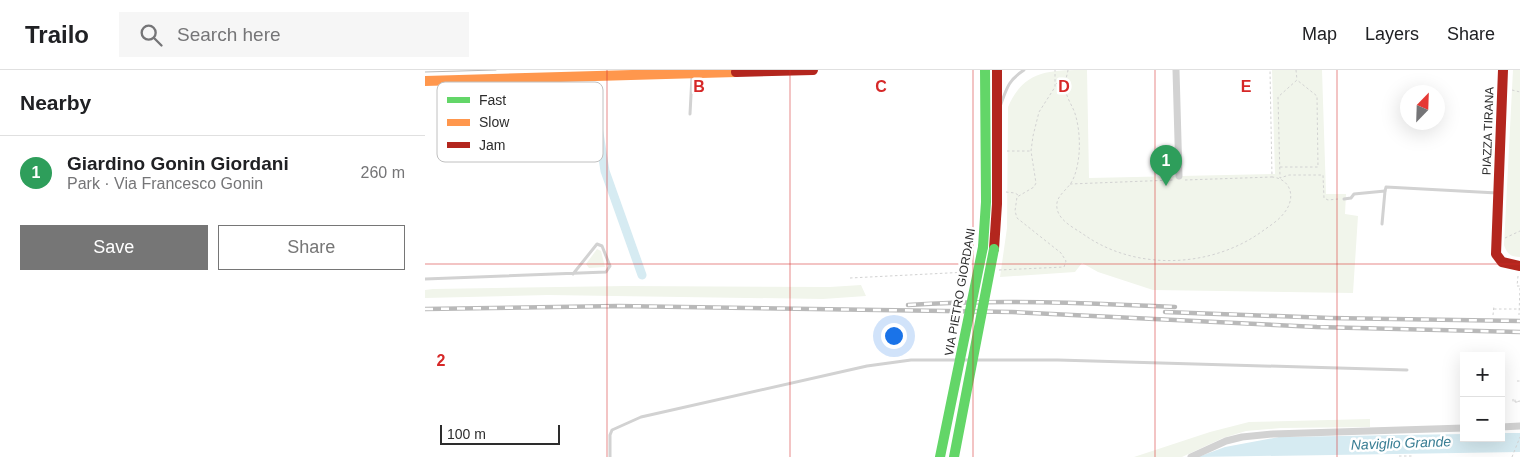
<!DOCTYPE html>
<html lang="en">
<head>
<meta charset="utf-8">
<style>
  :root { --surface:#fff; --page:#f6f6f6; --text:#202124; --muted:#757577; --line:#e0e0e0; --accent:#767676 }
  body { margin:0; font-family:Arial,sans-serif; background:var(--page); color:var(--text) }
  .controls { position:absolute; right:15px; bottom:15px; display:grid; overflow:hidden; border-radius:0px; box-shadow:0 5px 20px #0002 }
  .controls button { width:45px; height:45px; display:grid; place-items:center; padding:0; border:0; border-bottom:1px solid var(--line); background:var(--surface); color:var(--text); font:25px sans-serif }
  .compass { position:absolute; left:975px; top:15px; width:45px; height:45px; border-radius:50%; background:var(--surface); box-shadow:0 5px 20px #0002; rotate:23deg }
  .scale { position:absolute; left:15px; bottom:12px; width:120px; box-sizing:border-box; padding-left:5px; border:2px solid #2d2d2d; border-top:0; font-size:14px; line-height:18px; white-space:nowrap; color:#2d2d2d; -webkit-text-stroke:4px #fff; paint-order:stroke }
  .you { position:absolute; left:468px; top:265px; width:18px; height:18px; margin:-12px; border:4px solid #fff; border-radius:50%; background:#1a73e8; box-shadow:0 0 0 8px #1a73e833 }
  .badge { display:grid; place-items:center; width:32px; height:32px; border-radius:50%; background:var(--accent); color:#fff; font-size:16px; font-weight:700 }
  .pin { position:absolute; translate:-50% -41px; filter:drop-shadow(0 1px 2px #0008) }
  .pin::after { content:''; position:absolute; top:26px; width:18px; height:15px; background:inherit; clip-path:polygon(0 0,100% 0,50% 100%) }
  .list { margin:0; padding:0; list-style:none }
  h2 { display:flex; justify-content:space-between; align-items:center; height:65px; margin:0; padding:0 20px; font-size:21px }
  h2 small { font-size:16px; font-weight:400; color:var(--muted) }
  .list li { display:grid; grid-template-columns:32px 1fr auto; gap:15px; align-items:center; box-sizing:border-box; height:75px; padding:0 20px; border-top:1px solid var(--line) }
  .list b { display:block; font-size:19px; white-space:nowrap }
  .list p { margin:0; font-size:16px; white-space:nowrap; color:var(--muted) }
  .list em { font-size:16px; font-style:normal; color:var(--muted) }
  .actions { display:flex; gap:10px; padding:15px 20px }
  .actions a { flex:1; padding:11px 0; border:1px solid var(--accent); border-radius:0px; text-align:center; font-size:18px; color:var(--accent) }
  .actions .main { background:var(--accent); color:#fff }
  .icon { flex:none; width:28px; height:28px; fill:none; stroke:currentColor; stroke-width:2; stroke-linecap:round; stroke-linejoin:round }
  .map { position:relative; flex:none; width:1095px; height:387px; overflow:hidden }
  header { display:flex; align-items:center; gap:30px; box-sizing:border-box; height:70px; padding:0 25px; background:var(--surface); border-bottom:1px solid var(--line) }
  header strong { font-size:24px }
  nav { display:flex; gap:28px; margin-inline-start:auto; font-size:18px }
  .search { width:350px; height:45px; background:var(--page); display:flex; align-items:center; gap:12px; box-sizing:border-box; padding:0 18px; border-radius:0px; color:var(--muted); font-size:19px }
  main { display:flex }
  aside { flex:1; background:var(--surface) }
  .map>svg:first-child { display:block }
  .green { fill:#f1f5eb }
  .water { fill:#d6ebf2 }
  .lines { fill:none; stroke-linecap:round; stroke-linejoin:round }
  .canal { stroke:#d6ebf2; stroke-width:9 }
  .path { stroke:#d2d2d2; stroke-width:1; stroke-dasharray:2.5 2.5; stroke-linecap:butt }
  .lane { stroke:#d2d2d2; stroke-width:3 }
  .street { stroke:#d2d2d2; stroke-width:7 }
  .fast { stroke:#63d668; stroke-width:10 }
  .slow { stroke:#ff974d; stroke-width:10 }
  .jam { stroke:#b3261e; stroke-width:10 }
  .tram { stroke:#b9b9b9; stroke-width:1 }
  .rail-casing { stroke:#b9b9b9; stroke-width:4.5 }
  .rail { stroke:#fff; stroke-width:2.5; stroke-dasharray:8; stroke-linecap:butt }
  .fast-bridge { stroke:#63d668; stroke-width:10 }
  .grid { fill:none; stroke:#d62828; stroke-width:1; stroke-opacity:0.55 }
  .labels { text-anchor:middle; stroke-width:5; stroke-linejoin:round; paint-order:stroke }
  .street-label { font-size:12px; fill:#2d2d2d; stroke:#fff }
  .water-label { font-size:14px; font-style:italic; fill:#387d93; stroke:#fff }
  .key { fill:#fff; stroke:#c0c0c0; stroke-width:1 }
  .key-label { font-size:14px; fill:#2d2d2d }
  .grid-label { font-size:16px; text-anchor:middle; font-weight:bold; fill:#d62828; stroke:#fff; stroke-width:5; stroke-linejoin:round; paint-order:stroke }
</style>
</head>
<body>
<header>
<strong>Trailo</strong>
<div class="search"><svg class="icon" aria-label="search" viewBox="0 0 24 24"><circle cx="10" cy="10" r="6"/><path d="M15 15l6 6"/></svg>Search here</div>
<nav><a>Map</a><a>Layers</a><a>Share</a></nav>
</header>
<main>
<aside>
<h2>Nearby<small></small></h2>
<ul class="list">
<li><span class="badge" style="background:#2e9e5b">1</span><div><b>Giardino Gonin Giordani</b><p>Park · Via Francesco Gonin</p></div><em>260 m</em></li>
</ul>
<div class="actions"><a class="main">Save</a><a>Share</a></div>
</aside>
<div class="map">
<svg width="1095" height="387" viewBox="0 0 1095 387">
  <rect width="100%" height="100%" fill="#fff"/>
  <!-- green -->
  <g class="green">
    <path d="M662,0l2,108 186,-4 -3,-104h50l4,124h20l-1,20 13,2 -5,77 -200,-3 -55,-18 -16,-9 -7,9 -75,5 7,-49 1,-121c16,-37 41,-37 79,-37z"/>
    <path d="M1088,0h7v187c-9,0 -13,-3 -16,-12z"/>
    <path d="M172,179l4,2 4,16 -16,1 -3,-4z"/>
    <path d="M436,215l5,11 -43,3 -275,-4 -123,3v-8l8,-1 193,-3 204,1z"/>
    <path d="M945,349v8l-89,1 -35,3 -23,7 -41,19h-48l76,-25 39,-10z"/>
  </g>
  <!-- water -->
  <path class="water" d="M1076,363h19v19l-322,5 27,-10 54,-10 185,-3v4h37z"/>
  <g class="lines">
    <!-- canal -->
    <path class="canal" d="M168,25l12,76 37,104"/>
    <!-- path -->
    <g class="path">
      <path d="M643,0c-1,7 -5,15 -2,22 2,9 8,16 10,25 3,11 4,25 3,37 -1,10 -3,21 -8,29 -7,10 -18,15 -13,29 4,10 16,16 25,22 53,38 130,34 181,-4 7,-5 15,-10 20,-17 12,-14 8,-34 -12,-36"/>
      <path d="M871,0l1,10"/>
      <path d="M631,13l9,9"/>
      <path d="M1087,20l8,2"/>
      <path d="M582,81h23"/>
      <path d="M855,97h38l-1,-71 -20,-16 -19,17 2,81 9,-3h34l1,23 4,2 10,-1"/>
      <path d="M760,110l87,-3 -2,-107"/>
      <path d="M645,114l103,-4"/>
      <path d="M581,122l9,1 3,2"/>
      <path d="M1080,168l15,-7"/>
      <path d="M574,200l65,-3 2,-6 -5,-8 -44,-35 -2,-7 2,-14 17,-10 2,-4 -5,-32 2,-15 6,-24 16,-25v-17"/>
      <path d="M1093,206l-1,10h3l-1,29"/>
      <path d="M425,208l118,-6"/>
      <path d="M1069,239h26"/>
      <path d="M1068,245l1,-10"/>
      <path d="M1092,311h3"/>
      <path d="M1095,331l-5,1v-3h-2v3h7"/>
      <path d="M974,386h13"/>
      <path d="M1087,387l8,-20"/>
    </g>
    <!-- lane -->
    <g class="lane">
      <path d="M576,34c6,-17 8,-24 23,-34"/>
      <path d="M265,44l2,-38"/>
      <path d="M960,121l1,-4 111,6"/>
      <path d="M919,129l7,-1 3,-4 31,-3 -3,33"/>
      <path d="M0,209l181,-7 4,-6 -8,-20 -5,-2 -24,30"/>
      <path d="M185,387v-22l2,-5 29,-13 226,-51 44,-6h147l349,10"/>
    </g>
    <!-- street -->
    <g class="street">
      <path d="M751,0l3,106"/>
      <path d="M1076,357l19,-1"/>
      <path d="M766,387l35,-16 16,-4 31,-3 191,-6"/>
    </g>
    <!-- fast -->
    <path class="fast" d="M558,177l3,-45 -1,-132"/>
    <!-- slow -->
    <path class="slow" d="M0,11l311,-9"/>
    <!-- jam -->
    <g class="jam">
      <path d="M1078,0l-7,184 6,8 18,4"/>
      <path d="M311,2l77,-2"/>
      <path d="M569,179l3,-45v-134"/>
    </g>
    <!-- tram -->
    <path class="tram" d="M0,2l71,-2"/>
    <!-- rail casing -->
    <g class="rail-casing">
      <g id="rail">
        <path d="M483,235c89,-6 178,-2 267,2"/>
        <path d="M0,239l193,-3 394,6 305,15 203,5"/>
        <path d="M740,242l165,6 190,3"/>
      </g>
    </g>
    <!-- rail -->
    <use href="#rail" class="rail"/>
    <!-- fast-bridge -->
    <g class="fast-bridge">
      <path d="M515,387l43,-210"/>
      <path d="M529,387l40,-208"/>
    </g>
  </g>
  <!-- grid -->
  <path class="grid" d="M182,0v387M365,0v387M548,0v387M730,0v387M912,0v387M0,194h1095"/>
  <g class="labels">
    <!-- street labels -->
    <g class="street-label">
      <text transform="translate(1063 61) rotate(-88)" y="4">PIAZZA TIRANA</text>
      <text transform="translate(535 222) rotate(-80)" y="4">VIA PIETRO GIORDANI</text>
    </g>
    <!-- water labels -->
    <g class="water-label">
      <text transform="translate(976 373) rotate(-2)" y="5">Naviglio Grande</text>
    </g>
  </g>
  <!-- legend -->
  <rect x="12" y="12" width="166" height="80" rx="8" class="key"/>
  <rect x="22" y="27" width="23" height="6" fill="#63d668"/>
  <rect x="22" y="49" width="23" height="7" fill="#ff974d"/>
  <rect x="22" y="72" width="23" height="6" fill="#b3261e"/>
  <g class="key-label">
    <text x="54" y="35">Fast</text>
    <text x="54" y="57">Slow</text>
    <text x="54" y="80">Jam</text>
  </g>
  <g class="grid-label">
    <text x="274" y="22">B</text>
    <text x="456" y="22">C</text>
    <text x="639" y="22">D</text>
    <text x="821" y="22">E</text>
    <text x="16" y="296">2</text>
  </g>
</svg>
<div class="controls">
<button>+</button>
<button>−</button>
</div>
<svg class="compass" viewBox="-18 -18 36 36"><path d="M0-13l5 13h-10z" fill="#e53935"/><path d="M0 13l5-13h-10z" fill="#757577"/></svg>
<div class="scale">100 m</div>
<div class="you"></div>
<div class="pin badge" style="left:741px;top:116px;background:#2e9e5b">1</div>
</div>
</main>
</body>
</html>
